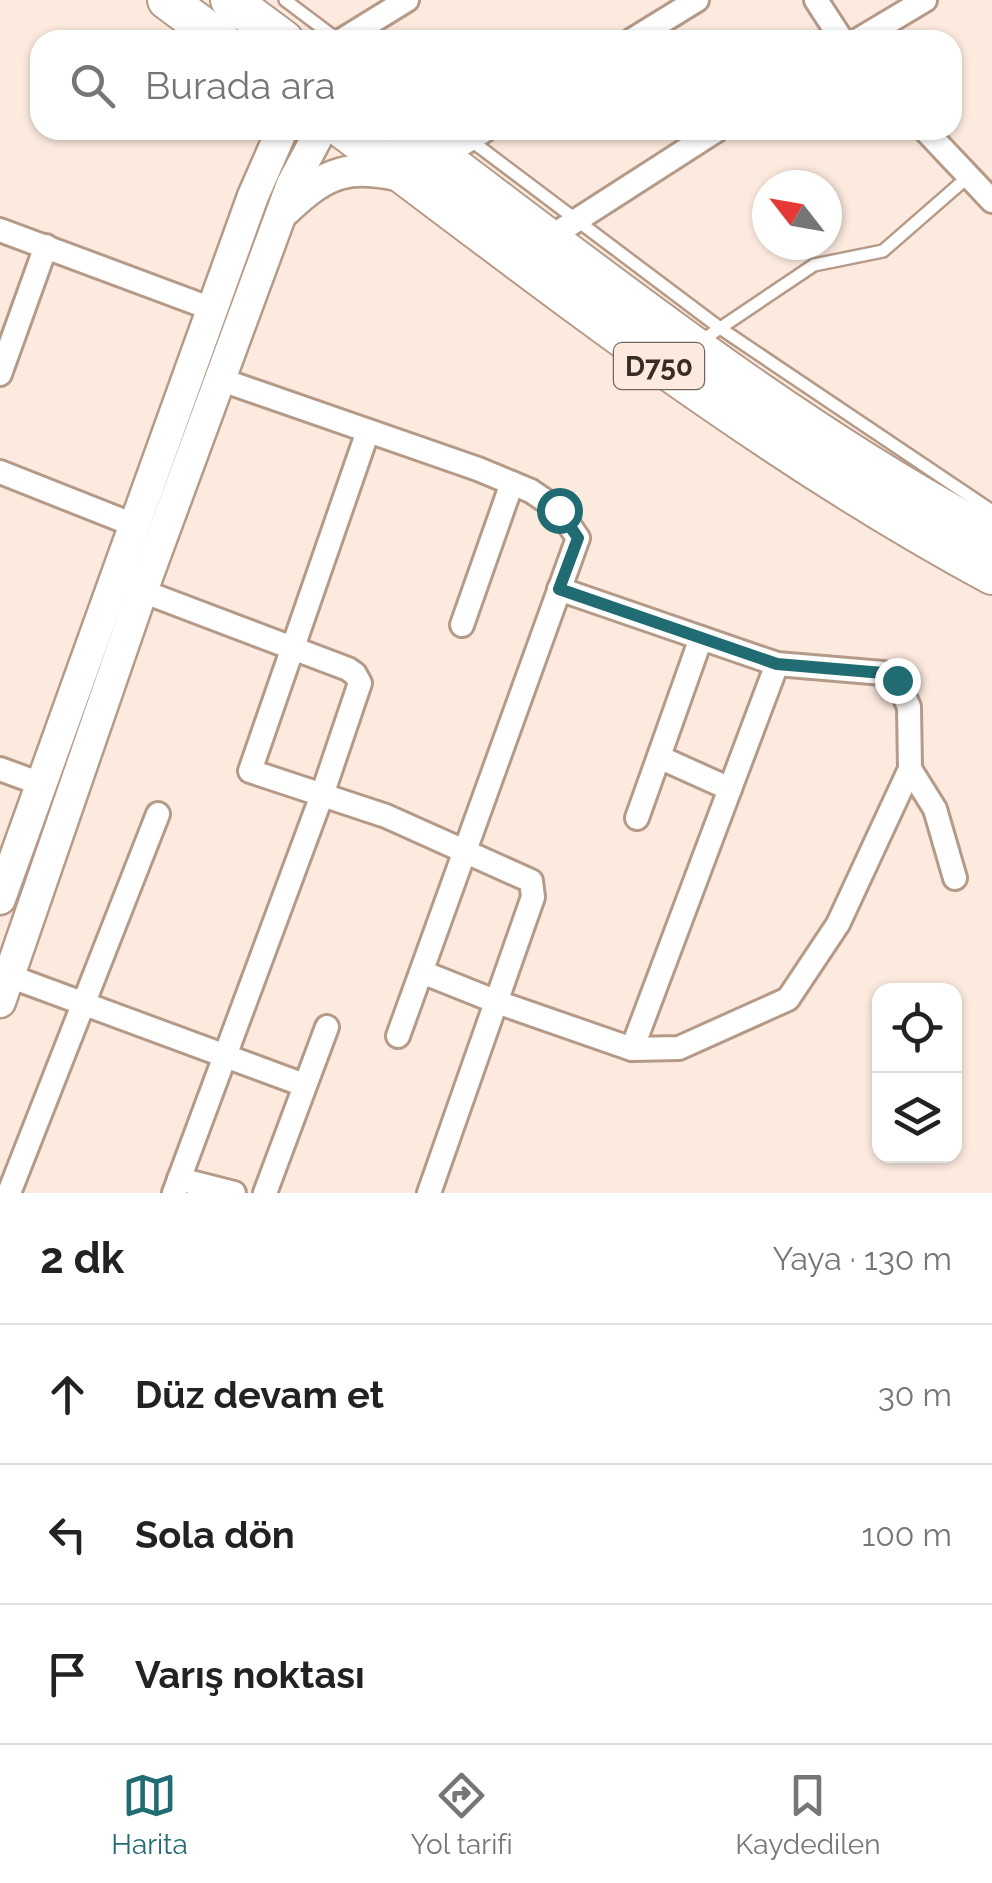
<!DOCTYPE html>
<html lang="tr">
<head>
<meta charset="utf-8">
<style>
  :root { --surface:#fff; --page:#f2f2f2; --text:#222; --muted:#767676; --line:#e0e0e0; --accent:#216c73 }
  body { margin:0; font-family:Raleway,sans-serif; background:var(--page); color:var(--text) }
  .controls { position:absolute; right:30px; bottom:30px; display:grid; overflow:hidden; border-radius:20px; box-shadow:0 2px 8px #0004 }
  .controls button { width:90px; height:90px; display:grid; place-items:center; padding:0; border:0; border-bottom:2px solid var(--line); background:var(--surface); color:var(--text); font:50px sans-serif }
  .compass { position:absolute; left:752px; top:170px; width:90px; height:90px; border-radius:50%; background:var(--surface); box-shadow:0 2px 8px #0004; rotate:301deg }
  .stop { position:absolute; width:30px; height:30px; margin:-22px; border:8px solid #216c73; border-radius:50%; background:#fff }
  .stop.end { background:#216c73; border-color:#fff; box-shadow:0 2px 10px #0008 }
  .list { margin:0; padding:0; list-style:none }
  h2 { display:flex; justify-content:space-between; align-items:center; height:130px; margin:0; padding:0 40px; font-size:42px }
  h2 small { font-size:32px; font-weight:400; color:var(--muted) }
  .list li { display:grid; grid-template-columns:65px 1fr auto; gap:30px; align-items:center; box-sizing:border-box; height:140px; padding:0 40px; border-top:2px solid var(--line) }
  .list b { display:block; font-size:38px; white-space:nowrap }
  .list em { font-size:32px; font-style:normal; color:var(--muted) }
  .icon { flex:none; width:55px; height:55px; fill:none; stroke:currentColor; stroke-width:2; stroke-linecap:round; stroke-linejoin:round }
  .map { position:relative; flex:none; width:992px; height:1193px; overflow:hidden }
  .search { position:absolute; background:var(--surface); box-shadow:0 2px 8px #0004; left:30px; right:30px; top:30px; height:110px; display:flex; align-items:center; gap:25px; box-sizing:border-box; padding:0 35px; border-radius:30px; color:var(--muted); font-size:38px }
  .sheet { height:550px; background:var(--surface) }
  nav { display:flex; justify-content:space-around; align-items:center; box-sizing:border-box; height:140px; border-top:2px solid var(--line); background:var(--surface); font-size:28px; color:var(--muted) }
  nav a { display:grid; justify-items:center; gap:5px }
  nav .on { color:var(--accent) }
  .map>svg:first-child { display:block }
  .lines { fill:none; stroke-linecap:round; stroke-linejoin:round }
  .service-casing { stroke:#b69a88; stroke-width:16 }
  .minor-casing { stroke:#b69a88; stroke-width:28 }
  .tertiary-casing { stroke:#b69a88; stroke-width:35 }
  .trunk-casing { stroke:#b69a88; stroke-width:42 }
  .service { stroke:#fff; stroke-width:11 }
  .minor { stroke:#fff; stroke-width:22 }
  .tertiary { stroke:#fff; stroke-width:30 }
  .trunk { stroke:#fff; stroke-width:38 }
  .route { stroke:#216c73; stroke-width:12 }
  .labels { text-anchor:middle; stroke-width:9; stroke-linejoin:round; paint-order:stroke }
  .shield { fill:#fceade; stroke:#73665c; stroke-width:2.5 }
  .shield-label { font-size:28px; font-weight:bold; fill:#382d25 }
</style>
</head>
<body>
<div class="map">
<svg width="992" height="1193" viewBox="0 0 992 1193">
  <rect width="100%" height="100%" fill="#fceade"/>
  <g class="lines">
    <!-- service casing -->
    <g class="service-casing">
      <g id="service">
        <path d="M285,0l53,40"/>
        <path d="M457,130l263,198 272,183"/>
        <path d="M698,343l116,-78 69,-14 86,-75"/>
      </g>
    </g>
    <!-- minor casing -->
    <g class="minor-casing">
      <g id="minor">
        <path d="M816,0l26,40"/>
        <path d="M342,40l65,-40"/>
        <path d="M632,40l65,-40"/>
        <path d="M858,40l67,-40"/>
        <path d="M925,130l67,71"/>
        <path d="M441,157l44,-27"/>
        <path d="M0,230l212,79"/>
        <path d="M549,238l168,-108"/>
        <path d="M0,374l46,-128"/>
        <path d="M222,380l256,89 53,22 28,19 19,28 -180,498"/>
        <path d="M368,431l-118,340 136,45 145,65 2,16 -104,296"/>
        <path d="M0,472l134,53"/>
        <path d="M559,589l218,75 106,9 14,7 12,27 1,62 25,40 20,69"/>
        <path d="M142,591l206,78 7,5 5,9 -38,112 -148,398"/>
        <path d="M462,625l50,-142"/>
        <path d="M659,757l71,32"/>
        <path d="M0,769l41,15"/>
        <path d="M637,818l64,-180"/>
        <path d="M422,972l75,30 135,47 47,-1 109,-49 50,-75 72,-155"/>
        <path d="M9,976l295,109"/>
        <path d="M632,1049l145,-385"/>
        <path d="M179,1179l55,14"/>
        <path d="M9,1193l149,-379"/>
        <path d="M265,1193l62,-166"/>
      </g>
    </g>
    <!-- tertiary casing -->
    <g class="tertiary-casing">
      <g id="tertiary">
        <path d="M286,210c42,-40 63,-46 120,-33"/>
        <path d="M0,899l253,-703 29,-66"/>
        <path d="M0,1002l142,-411 150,-407 29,-54"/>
      </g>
    </g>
    <!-- trunk casing -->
    <g class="trunk-casing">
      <g id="trunk">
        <path d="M167,0l54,40"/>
        <path d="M230,0l54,40"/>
        <path d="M344,130c210,157 416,320 648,445"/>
        <path d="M405,130c190,142 378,294 587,406"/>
      </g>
    </g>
    <!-- service -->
    <use href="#service" class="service"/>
    <!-- minor -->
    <use href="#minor" class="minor"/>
    <!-- tertiary -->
    <use href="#tertiary" class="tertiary"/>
    <!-- trunk -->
    <use href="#trunk" class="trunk"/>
  </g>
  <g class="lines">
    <!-- route -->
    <path class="route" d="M559,510l19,28 -19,51 218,75 106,9 14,7"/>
  </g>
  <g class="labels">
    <!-- shield labels -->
    <rect class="shield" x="614" y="343" width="90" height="46" rx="8"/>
    <g class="shield-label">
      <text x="659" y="376">D750</text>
    </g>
  </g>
</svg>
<div class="controls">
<button><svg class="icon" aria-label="locate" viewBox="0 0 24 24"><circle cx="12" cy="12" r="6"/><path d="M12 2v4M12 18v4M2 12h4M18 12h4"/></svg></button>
<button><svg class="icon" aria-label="layers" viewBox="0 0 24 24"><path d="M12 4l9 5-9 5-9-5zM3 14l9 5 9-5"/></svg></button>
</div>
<svg class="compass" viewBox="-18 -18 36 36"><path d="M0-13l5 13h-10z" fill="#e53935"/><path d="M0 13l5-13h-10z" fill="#767676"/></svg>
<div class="stop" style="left:559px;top:510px"></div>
<div class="stop end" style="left:897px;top:680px"></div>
<div class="search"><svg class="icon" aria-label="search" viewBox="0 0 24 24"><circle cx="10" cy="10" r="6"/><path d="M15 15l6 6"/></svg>Burada ara</div>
</div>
<section class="sheet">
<h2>2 dk<small>Yaya · 130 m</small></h2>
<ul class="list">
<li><svg class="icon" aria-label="ahead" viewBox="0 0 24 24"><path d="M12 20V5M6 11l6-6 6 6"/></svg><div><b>Düz devam et</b></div><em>30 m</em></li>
<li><svg class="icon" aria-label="left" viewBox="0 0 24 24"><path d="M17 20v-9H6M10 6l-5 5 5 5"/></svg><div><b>Sola dön</b></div><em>100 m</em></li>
<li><svg class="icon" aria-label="arrive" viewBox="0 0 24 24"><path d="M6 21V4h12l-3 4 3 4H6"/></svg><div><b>Varış noktası</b></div></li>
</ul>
</section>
<nav>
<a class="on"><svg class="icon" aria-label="map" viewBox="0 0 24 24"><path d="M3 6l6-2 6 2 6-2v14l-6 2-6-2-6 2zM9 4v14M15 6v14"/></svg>Harita</a>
<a><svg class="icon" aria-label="directions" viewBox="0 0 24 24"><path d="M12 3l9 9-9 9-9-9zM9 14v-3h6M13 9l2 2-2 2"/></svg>Yol tarifi</a>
<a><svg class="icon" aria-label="saved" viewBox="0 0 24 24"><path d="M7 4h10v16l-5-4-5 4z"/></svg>Kaydedilen</a>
</nav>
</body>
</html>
